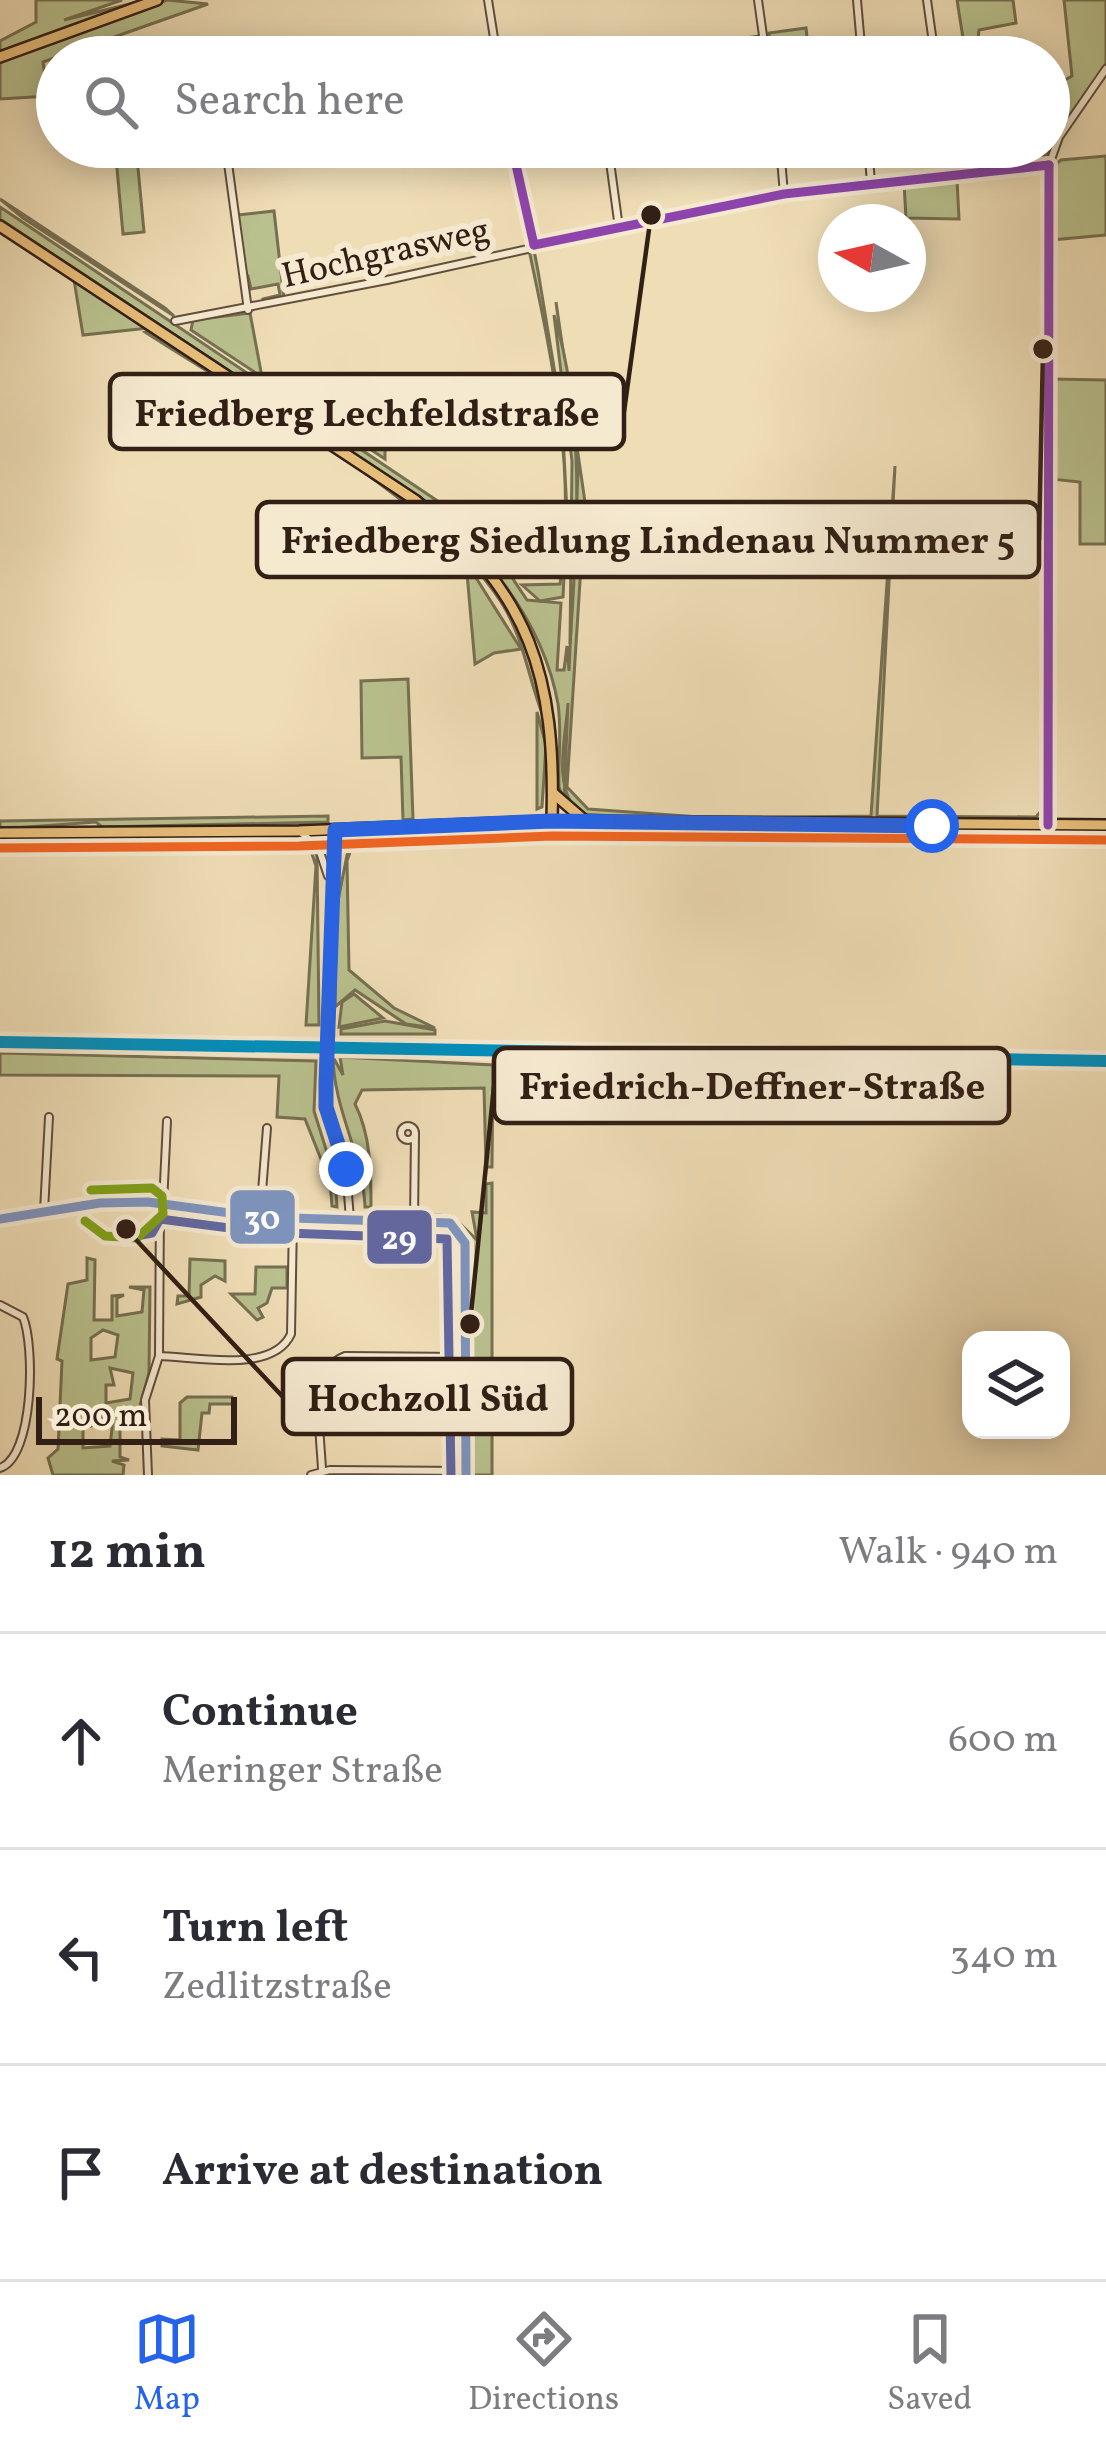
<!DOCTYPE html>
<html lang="en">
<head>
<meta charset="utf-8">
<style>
  :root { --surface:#fff; --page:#f7f7f7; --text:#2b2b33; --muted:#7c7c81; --line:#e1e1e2; --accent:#2563eb }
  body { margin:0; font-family:Vollkorn,serif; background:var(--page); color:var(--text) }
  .controls { position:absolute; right:36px; bottom:36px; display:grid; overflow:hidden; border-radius:24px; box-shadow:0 6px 30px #0003 }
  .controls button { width:108px; height:108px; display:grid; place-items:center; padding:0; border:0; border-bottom:3px solid var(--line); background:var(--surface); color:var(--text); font:60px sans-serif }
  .compass { position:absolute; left:818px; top:204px; width:108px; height:108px; border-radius:50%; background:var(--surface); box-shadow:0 6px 30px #0003; rotate:278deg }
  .scale { position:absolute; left:36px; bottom:30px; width:201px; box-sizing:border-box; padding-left:12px; border:6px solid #321f15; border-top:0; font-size:33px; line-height:42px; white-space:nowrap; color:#321f15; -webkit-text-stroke:9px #f5e9d0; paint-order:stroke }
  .stop { position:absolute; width:36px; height:36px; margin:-27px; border:9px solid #2563eb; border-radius:50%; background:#fff }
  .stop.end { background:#2563eb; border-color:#fff; box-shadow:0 3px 12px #0008 }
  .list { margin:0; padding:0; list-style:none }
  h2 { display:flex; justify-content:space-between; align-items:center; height:156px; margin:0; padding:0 48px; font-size:51px }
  h2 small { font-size:39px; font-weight:400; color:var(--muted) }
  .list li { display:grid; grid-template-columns:78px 1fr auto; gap:36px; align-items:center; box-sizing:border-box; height:216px; padding:0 48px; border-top:3px solid var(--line) }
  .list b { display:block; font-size:45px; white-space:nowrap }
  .list p { margin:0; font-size:39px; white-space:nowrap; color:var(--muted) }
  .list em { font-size:39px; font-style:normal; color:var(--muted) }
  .icon { flex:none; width:66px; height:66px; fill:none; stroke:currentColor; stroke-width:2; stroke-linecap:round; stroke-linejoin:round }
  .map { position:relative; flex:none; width:1106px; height:1475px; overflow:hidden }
  .search { position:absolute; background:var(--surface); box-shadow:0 6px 30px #0003; left:36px; right:36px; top:36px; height:132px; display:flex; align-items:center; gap:30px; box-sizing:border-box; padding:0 42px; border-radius:66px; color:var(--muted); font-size:45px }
  .sheet { height:804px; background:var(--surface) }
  nav { display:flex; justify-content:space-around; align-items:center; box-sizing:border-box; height:168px; border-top:3px solid var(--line); background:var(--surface); font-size:33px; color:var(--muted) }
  nav a { display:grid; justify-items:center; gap:6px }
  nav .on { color:var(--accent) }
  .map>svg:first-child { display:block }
  .green { fill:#b9c18e; stroke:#767052; stroke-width:3; fill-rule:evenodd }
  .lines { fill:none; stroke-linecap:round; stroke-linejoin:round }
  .minor-casing { stroke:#614e3d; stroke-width:10 }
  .major-casing { stroke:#321f15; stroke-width:14 }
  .minor { stroke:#f5e9d0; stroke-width:6 }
  .major { stroke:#e8be7b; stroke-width:9 }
  .bus-1-casing { stroke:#f5e9d0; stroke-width:18 }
  .bus-2-casing { stroke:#f5e9d0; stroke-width:18 }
  .bus-3-casing { stroke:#f5e9d0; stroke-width:18 }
  .bus-4-casing { stroke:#f5e9d0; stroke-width:18 }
  .bus-5-casing { stroke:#f5e9d0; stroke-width:18 }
  .bus-1 { stroke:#8e44ad; stroke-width:9 }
  .bus-2 { stroke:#f26522; stroke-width:9 }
  .bus-3 { stroke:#7e94be; stroke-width:9 }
  .bus-4 { stroke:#6268a2; stroke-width:9 }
  .bus-5 { stroke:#80a119; stroke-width:9 }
  .rail-1-casing { stroke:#f5e9d0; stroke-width:21 }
  .rail-1 { stroke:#008fbf; stroke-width:12 }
  .route { stroke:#2563eb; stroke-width:15 }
  .labels { text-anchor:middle; stroke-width:12; stroke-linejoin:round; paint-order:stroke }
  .street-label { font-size:36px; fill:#321f15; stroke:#f5e9d0 }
  .leader { fill:none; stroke:#321f15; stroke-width:4.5 }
  .callout-dot { fill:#321f15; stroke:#f5e9d0; stroke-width:4.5 }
  .callout { fill:#f5e9d0; stroke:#321f15; stroke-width:4.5 }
  .callout-label { font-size:39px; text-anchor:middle; font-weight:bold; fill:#321f15 }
  .line-badge { stroke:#f5e9d0; stroke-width:4.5 }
  .badge-label { font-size:33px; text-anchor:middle; font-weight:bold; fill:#fff }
</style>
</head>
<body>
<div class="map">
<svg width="1106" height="1475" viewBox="0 0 1106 1475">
  <rect width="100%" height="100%" fill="#efddb6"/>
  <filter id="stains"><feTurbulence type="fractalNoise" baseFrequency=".00167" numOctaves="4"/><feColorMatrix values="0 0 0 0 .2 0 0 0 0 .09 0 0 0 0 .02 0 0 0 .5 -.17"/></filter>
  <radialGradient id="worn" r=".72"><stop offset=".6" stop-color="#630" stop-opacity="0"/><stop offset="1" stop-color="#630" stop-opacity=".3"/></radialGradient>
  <!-- green -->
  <g class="green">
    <path d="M36,0h86l-58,20 82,-20 -146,53v-12l36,-19z"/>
    <path d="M167,0l41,4 -165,58 5,34 -48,3v-36l41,-20z"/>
    <path d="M957,0h56l3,23 -37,7 -3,27h-10z"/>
    <path d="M1064,0h42v63l-58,90 -8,6 -5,-12h14v-58l23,-13z"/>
    <path d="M806,28l2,17 -37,6 -2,-18z"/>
    <path d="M115,147h21l8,85 -21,2z"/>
    <path d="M981,147h51l-8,15 -68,6 -1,-6 27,-5z"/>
    <path d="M1106,156v79l-55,5v-72l10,-8z"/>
    <path d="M957,179l2,40 -53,-1 -2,-35 9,4z"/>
    <path d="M0,199l165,109 9,8 -151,-98z"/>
    <path d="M0,207l454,305 45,46 28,42 34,3 -4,67h7l3,-24 2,25 9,-199 -22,-170 29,200 -18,285 21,22 125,9 158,-2 24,-350 -18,350 159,1 5,-6v-51l2,56 -5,4 -336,1 -121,-7c-30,-24 -15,-77 -13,-111l-4,97 -5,-13c-1,-27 3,-56 -1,-83 -16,-89 -79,-160 -149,-214l-409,-271z"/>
    <path d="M274,211l10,88 -21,4v-4l17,-4 -2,-11 -27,5 -3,-13h-5l-6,-61z"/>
    <path d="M529,250h5l4,21 24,145 5,96 -4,85 -23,4 -18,-16 38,-1c17,-112 -8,-225 -31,-334z"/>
    <path d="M74,280l75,48 -66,7z"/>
    <path d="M250,313l12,64 -71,-47 2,-10z"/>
    <path d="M554,315c32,104 23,222 16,329l2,-183z"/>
    <path d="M150,330c56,37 113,74 169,111 115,76 199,125 223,272 -14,-36 -18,-75 -41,-111 -66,-103 -250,-201 -356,-270z"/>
    <path d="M1051,379l55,1v164h-26v-62l-29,-3z"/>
    <path d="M297,401l88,5v53z"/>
    <path d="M466,562l55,87 -27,4 -19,11z"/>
    <path d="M408,679l5,140 -10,1 -2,-63 -39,1 -1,-77z"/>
    <path d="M537,712l9,33 -4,62 -5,2z"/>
    <path d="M328,816v6l-226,5 -6,-5 -96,7v-8z"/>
    <path d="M1106,830l-368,1 2,-1z"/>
    <path d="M226,834l83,9h-309v-6z"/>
    <path d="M430,834l-77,9 -6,18 2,109 45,38 41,20 -29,-4 -51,-34 -20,17 1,-96 13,-66 8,-6z"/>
    <path d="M737,834l27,3 342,1 -358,1z"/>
    <path d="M221,841l89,7 7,7 2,170h-13l10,-159 -5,-15 -95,-7 -216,4z"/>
    <path d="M354,994l29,24 -44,9 3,-25z"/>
    <path d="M385,1021l50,9v4h-94v-5z"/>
    <path d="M0,1053l316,8 -2,50 21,67 2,29 -5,-1 -2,-24 -25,-63 -28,-2 2,-41 -279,-1z"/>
    <path d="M333,1057l10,18 -3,-18 153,8 -1,102h-6l-2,-79 -122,2 -7,14c16,31 16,69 16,103h-6c-2,-53 -31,-96 -32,-150z"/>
    <path d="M492,1183v292h-22v-233l-15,-20 -37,-8 34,2 25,24 -5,-28 14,1v-29z"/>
    <path d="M87,1258l8,2 -1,60h18v-24l12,-1 -7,3v18l25,-4 2,-22 -15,-3h21l-1,86 -14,51 -15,1v32l9,3 -17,1 12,4 -1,10h-70l-5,-17 10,-9 4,-88 -5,-2 11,-75 19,-4zM103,1330l15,5 -3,22 -24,3v-22zM110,1368l23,5 -3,26 -24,4v-18h8zM95,1418l18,2 -3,26 -27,2v-20l12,-3z"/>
    <path d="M190,1259l35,2v20l-10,-5 -14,9v12l-24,7 1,-8h11z"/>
    <path d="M256,1267h31v21h-15l-5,15 -9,5 5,9 -6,3 -26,-26h24z"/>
    <path d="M187,1397h45l3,7h-25l-1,9h-7l-4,37 -36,-4v-7l18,1v-37z"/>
  </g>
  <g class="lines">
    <!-- minor casing -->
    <g class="minor-casing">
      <g id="minor">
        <path d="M488,0l9,57"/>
        <path d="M758,0l8,57"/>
        <path d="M857,0l5,57"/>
        <path d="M927,0l8,57"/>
        <path d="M636,57l128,-18"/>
        <path d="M512,147l22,98"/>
        <path d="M608,147l11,81"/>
        <path d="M780,147l4,47"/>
        <path d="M868,147l3,35"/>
        <path d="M950,147l4,26"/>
        <path d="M552,150l27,-3"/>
        <path d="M227,156l21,154"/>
        <path d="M175,321l212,-41 363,-80 299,-35"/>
        <path d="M1048,825l1,-660 10,-28 47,-68"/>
        <path d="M335,830l-9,277 20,62 4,50"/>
        <path d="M302,833l17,16 9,27"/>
        <circle cx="408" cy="1133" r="7"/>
        <path d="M163,1204l4,-83"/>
        <path d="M44,1211l5,-94"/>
        <path d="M260,1217l7,-89"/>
        <path d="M0,1219l100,-16 48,-1 112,15 190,6 15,20 1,232"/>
        <path d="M414,1221l1,-87"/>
        <path d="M0,1305l23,12c12,29 11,140 -23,151"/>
        <path d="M159,1356c37,1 114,18 132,-22l2,-115"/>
        <path d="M322,1470c-1,-33 -14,-100 23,-114l120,1"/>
        <path d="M148,1475l-3,-75 14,-44 1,-151"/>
        <path d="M311,1475l19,-5 136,1"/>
      </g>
    </g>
    <!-- major casing -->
    <g class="major-casing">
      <g id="major">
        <path d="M0,57l157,-57"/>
        <path d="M0,226l415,274c116,94 141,175 137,321"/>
        <path d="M553,793l31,27"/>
        <path d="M0,833l299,-2 253,-10 554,4"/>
      </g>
    </g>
    <!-- minor -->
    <use href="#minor" class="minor"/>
    <!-- major -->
    <use href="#major" class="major"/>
    <!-- bus-1 casing -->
    <g class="bus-1-casing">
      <g id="bus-1">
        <path d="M512,147l22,98"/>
        <path d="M534,245l250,-51 265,-29"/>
        <path d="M1048,825l1,-660"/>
      </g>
    </g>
    <!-- bus-2 casing -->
    <g class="bus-2-casing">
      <path id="bus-2" d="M0,848l299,-2 253,-10 554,4"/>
    </g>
    <!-- bus-3 casing -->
    <g class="bus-3-casing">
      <path id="bus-3" d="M0,1219l100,-16 48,-1 112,15 190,6 15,20 1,232"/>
    </g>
    <!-- bus-4 casing -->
    <g class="bus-4-casing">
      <path id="bus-4" d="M125,1238l27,-5 8,-14 100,13 187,7 4,236"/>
    </g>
    <!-- bus-5 casing -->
    <g class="bus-5-casing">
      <path id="bus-5" d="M85,1221l20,15 32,2 26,-24 -1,-18 -10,-8 -61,2"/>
    </g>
    <!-- bus-1 -->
    <use href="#bus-1" class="bus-1"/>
    <!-- bus-2 -->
    <use href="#bus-2" class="bus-2"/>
    <!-- bus-3 -->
    <use href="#bus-3" class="bus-3"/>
    <!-- bus-4 -->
    <use href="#bus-4" class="bus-4"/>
    <!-- bus-5 -->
    <use href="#bus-5" class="bus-5"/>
    <!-- rail-1 casing -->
    <g class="rail-1-casing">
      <path id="rail-1" d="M0,1042l1106,19"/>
    </g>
    <!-- rail-1 -->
    <use href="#rail-1" class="rail-1"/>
  </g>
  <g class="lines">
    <!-- route -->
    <path class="route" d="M346,1169l-20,-62v-25l9,-252 217,-9 380,5"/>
  </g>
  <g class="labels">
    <!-- street labels -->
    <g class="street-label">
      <text transform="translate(385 251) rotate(-13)" y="13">Hochgrasweg</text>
    </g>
  </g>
  <!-- callouts -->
  <path class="leader" d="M651 215L624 412M1043 349L1039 540M470 1324L494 1086M126 1229L283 1397"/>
  <g class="callout-dot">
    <circle cx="651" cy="215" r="12"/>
    <circle cx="1043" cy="349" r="12"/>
    <circle cx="470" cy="1324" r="12"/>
    <circle cx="126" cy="1229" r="12"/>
  </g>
  <g class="callout">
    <rect x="110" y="374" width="514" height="75" rx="12"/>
    <rect x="257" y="502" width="782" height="75" rx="12"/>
    <rect x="494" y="1048" width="515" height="75" rx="12"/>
    <rect x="283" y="1359" width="289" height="75" rx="12"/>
  </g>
  <g class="callout-label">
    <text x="367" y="426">Friedberg Lechfeldstraße</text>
    <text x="648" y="553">Friedberg Siedlung Lindenau Nummer 5</text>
    <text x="752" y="1099">Friedrich-Deffner-Straße</text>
    <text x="428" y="1411">Hochzoll Süd</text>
  </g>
  <g class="line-badge">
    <rect x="228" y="1188" width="69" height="58" rx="12" fill="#7e94be"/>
    <rect x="365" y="1208" width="69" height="58" rx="12" fill="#6268a2"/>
  </g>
  <g class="badge-label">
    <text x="262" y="1229">30</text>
    <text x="399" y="1249">29</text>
  </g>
  <rect width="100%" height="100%" filter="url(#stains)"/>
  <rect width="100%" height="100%" fill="url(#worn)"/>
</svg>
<div class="controls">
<button><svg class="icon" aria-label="layers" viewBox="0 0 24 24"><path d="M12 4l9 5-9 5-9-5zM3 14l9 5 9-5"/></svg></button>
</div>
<svg class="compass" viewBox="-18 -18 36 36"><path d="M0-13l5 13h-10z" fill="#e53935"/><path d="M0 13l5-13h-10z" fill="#7c7c81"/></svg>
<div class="scale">200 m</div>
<div class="stop" style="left:932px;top:826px"></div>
<div class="stop end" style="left:346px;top:1169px"></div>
<div class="search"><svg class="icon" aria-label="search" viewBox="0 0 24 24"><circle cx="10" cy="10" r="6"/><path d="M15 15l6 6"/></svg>Search here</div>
</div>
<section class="sheet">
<h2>12 min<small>Walk · 940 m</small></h2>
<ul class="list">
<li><svg class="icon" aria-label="ahead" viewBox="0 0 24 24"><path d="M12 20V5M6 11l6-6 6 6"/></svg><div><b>Continue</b><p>Meringer Straße</p></div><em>600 m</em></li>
<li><svg class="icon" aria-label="left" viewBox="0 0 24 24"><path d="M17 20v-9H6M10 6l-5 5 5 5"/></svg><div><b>Turn left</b><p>Zedlitzstraße</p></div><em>340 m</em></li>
<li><svg class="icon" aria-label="arrive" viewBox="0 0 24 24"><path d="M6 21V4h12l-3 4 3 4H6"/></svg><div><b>Arrive at destination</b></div></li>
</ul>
</section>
<nav>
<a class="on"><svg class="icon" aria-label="map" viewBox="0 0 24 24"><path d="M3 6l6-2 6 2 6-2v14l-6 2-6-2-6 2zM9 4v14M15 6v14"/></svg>Map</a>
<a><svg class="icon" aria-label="directions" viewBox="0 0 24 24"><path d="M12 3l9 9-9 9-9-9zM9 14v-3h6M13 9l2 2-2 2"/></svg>Directions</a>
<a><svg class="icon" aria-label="saved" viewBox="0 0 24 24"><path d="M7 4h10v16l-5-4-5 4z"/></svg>Saved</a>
</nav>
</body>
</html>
